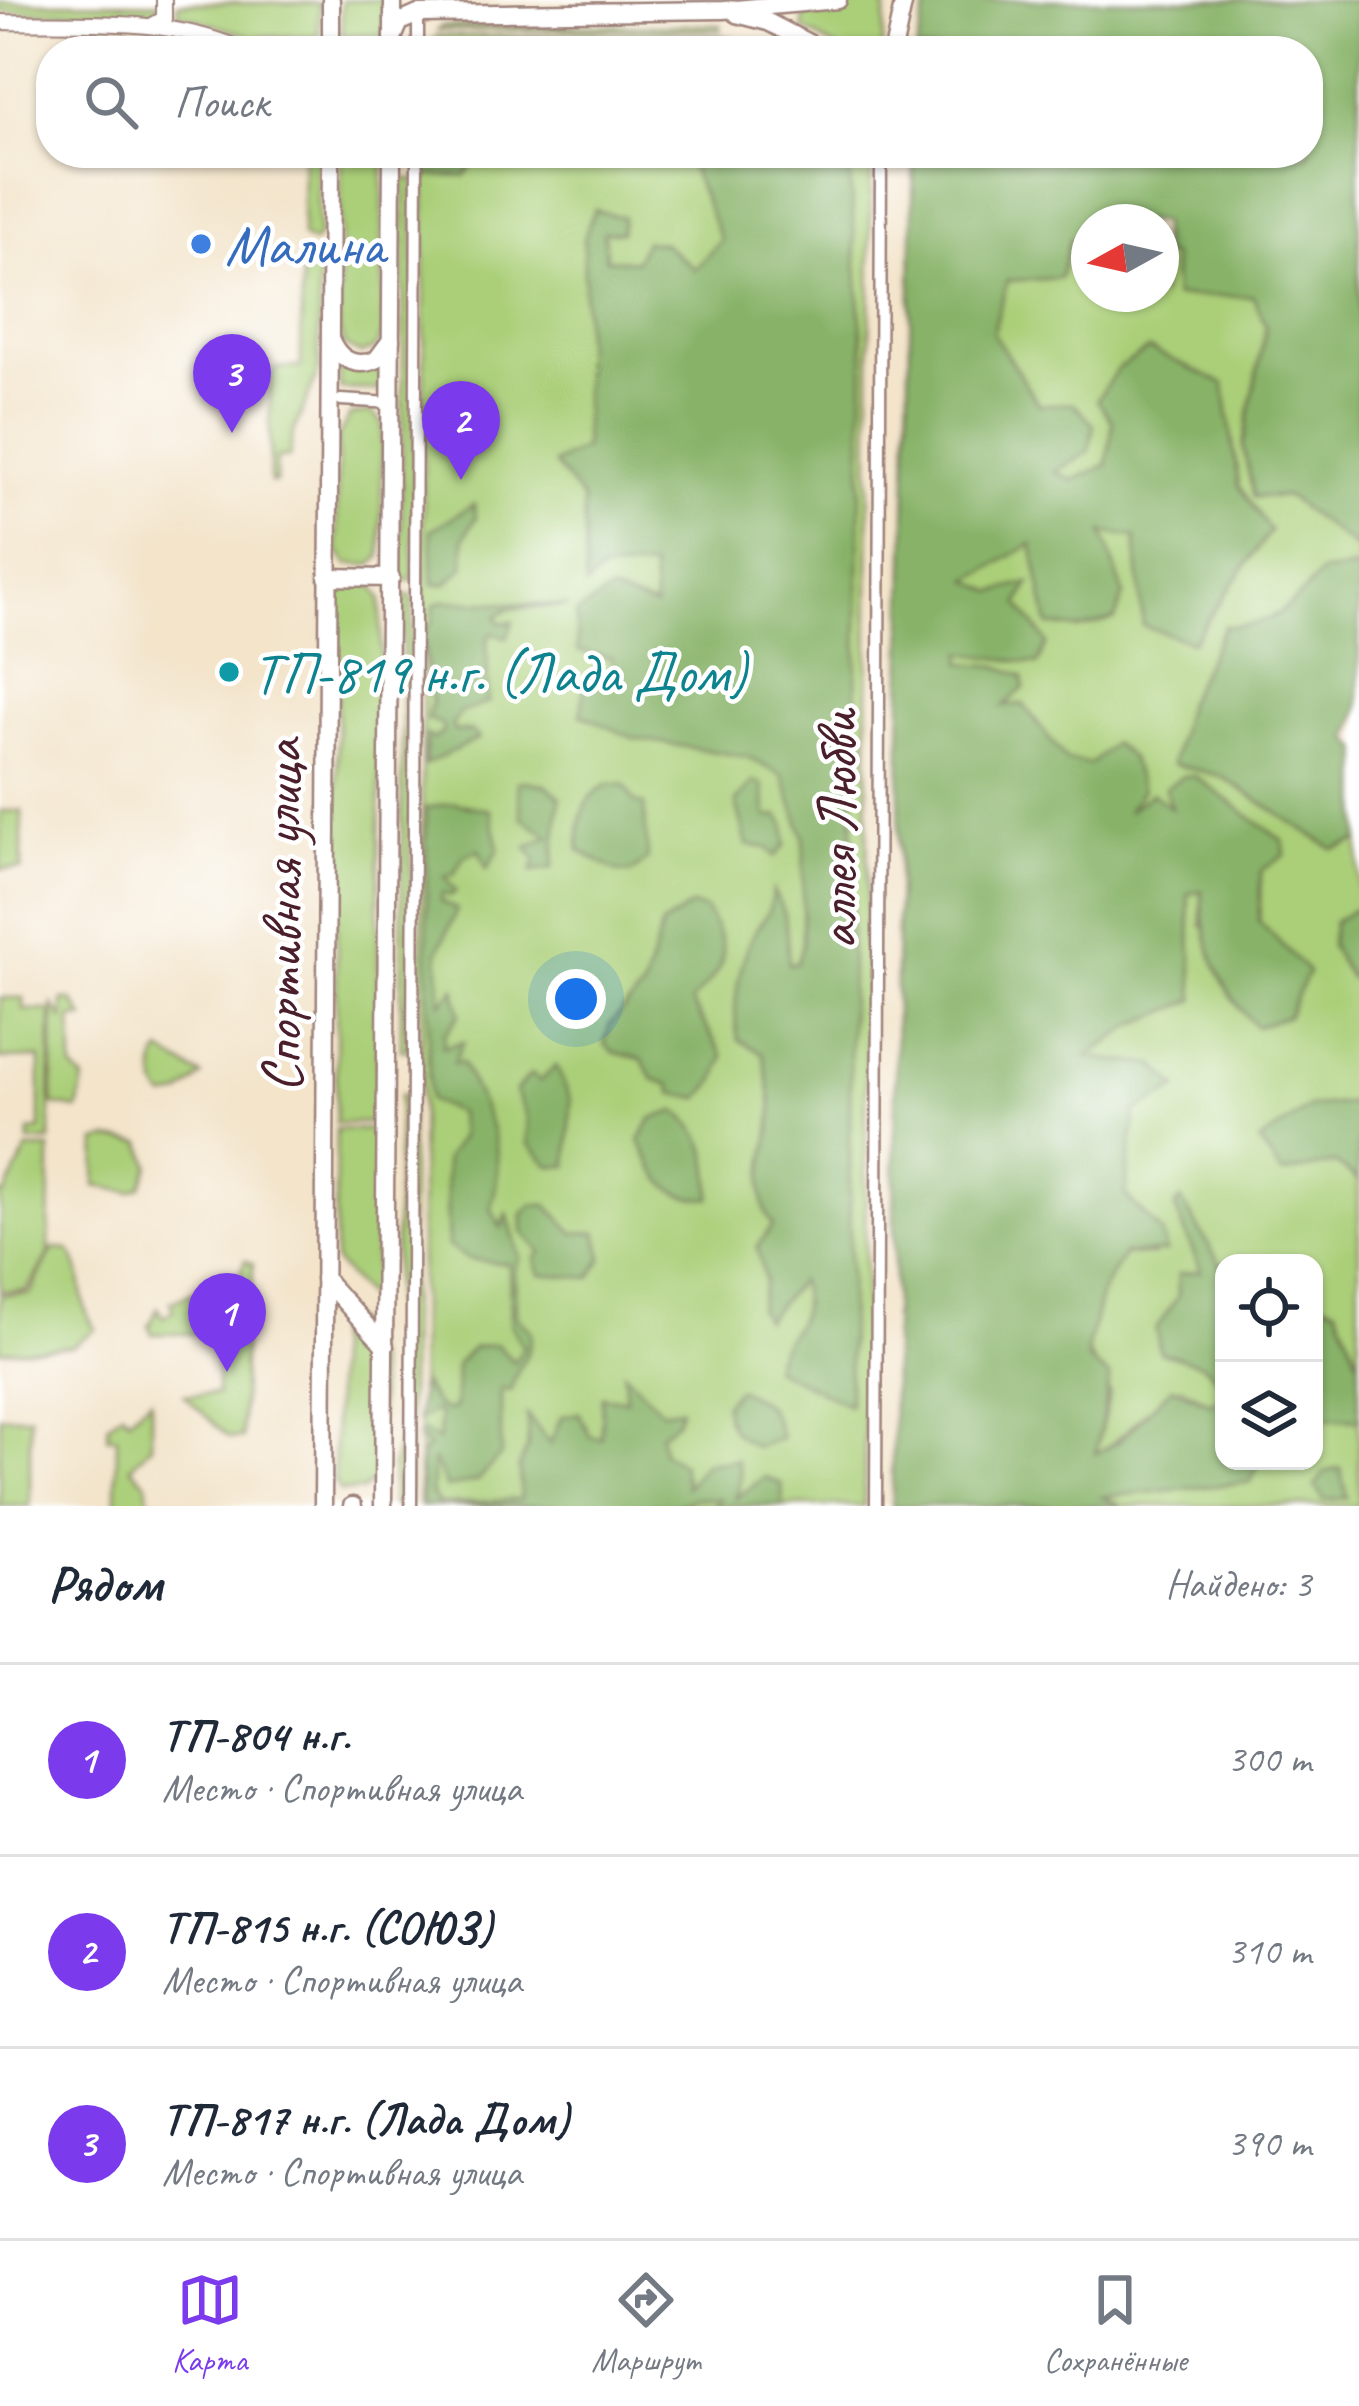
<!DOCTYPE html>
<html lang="ru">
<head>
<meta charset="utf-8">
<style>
  :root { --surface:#fff; --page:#f6f6f7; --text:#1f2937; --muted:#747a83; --line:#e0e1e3; --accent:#7c3aed }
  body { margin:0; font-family:Caveat,sans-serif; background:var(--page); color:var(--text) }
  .controls { position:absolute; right:36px; bottom:36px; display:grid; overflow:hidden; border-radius:24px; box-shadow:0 3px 9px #0004 }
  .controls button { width:108px; height:108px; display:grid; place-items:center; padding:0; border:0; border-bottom:3px solid var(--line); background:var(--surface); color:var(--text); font:60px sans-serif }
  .compass { position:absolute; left:1071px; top:204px; width:108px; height:108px; border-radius:50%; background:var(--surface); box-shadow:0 3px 9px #0004; rotate:262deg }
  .you { position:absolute; left:576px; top:999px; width:42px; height:42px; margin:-30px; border:9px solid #fff; border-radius:50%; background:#1a73e8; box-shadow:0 0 0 18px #1a73e833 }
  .badge { display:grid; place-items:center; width:78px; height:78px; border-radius:50%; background:var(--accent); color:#fff; font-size:39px; font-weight:700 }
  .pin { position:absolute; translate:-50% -99px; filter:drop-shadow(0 3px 6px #0008) }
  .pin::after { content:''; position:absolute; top:63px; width:42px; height:36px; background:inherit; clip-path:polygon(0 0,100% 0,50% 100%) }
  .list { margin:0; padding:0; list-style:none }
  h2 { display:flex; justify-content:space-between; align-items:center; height:156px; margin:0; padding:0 48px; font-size:51px }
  h2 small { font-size:39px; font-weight:400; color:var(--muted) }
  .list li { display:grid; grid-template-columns:78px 1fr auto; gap:36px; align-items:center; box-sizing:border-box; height:192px; padding:0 48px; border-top:3px solid var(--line) }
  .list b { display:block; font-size:45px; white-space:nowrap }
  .list p { margin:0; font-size:39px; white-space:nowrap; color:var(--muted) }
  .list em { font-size:39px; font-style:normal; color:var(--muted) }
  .icon { flex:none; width:66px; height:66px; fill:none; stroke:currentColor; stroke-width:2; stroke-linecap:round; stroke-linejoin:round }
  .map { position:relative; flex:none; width:1359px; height:1506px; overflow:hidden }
  .search { position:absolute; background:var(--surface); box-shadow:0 3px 9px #0004; left:36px; right:36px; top:36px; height:132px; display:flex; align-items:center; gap:30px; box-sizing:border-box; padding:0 42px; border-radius:48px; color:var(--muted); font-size:45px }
  .sheet { height:732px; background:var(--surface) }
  nav { display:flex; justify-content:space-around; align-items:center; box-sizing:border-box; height:168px; border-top:3px solid var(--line); background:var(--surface); font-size:33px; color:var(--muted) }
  nav a { display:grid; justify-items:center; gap:6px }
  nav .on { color:var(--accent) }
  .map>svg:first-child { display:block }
  .green { fill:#aacf78; stroke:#7a7752; stroke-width:3 }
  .forest { fill:#87b268; stroke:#68684a; stroke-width:3 }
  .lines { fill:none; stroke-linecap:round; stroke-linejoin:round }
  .street-casing { stroke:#9e827a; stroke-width:15 }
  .secondary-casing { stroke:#9e827a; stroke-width:18 }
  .primary-casing { stroke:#9e827a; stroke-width:21 }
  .street { stroke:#fff; stroke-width:10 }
  .secondary { stroke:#fff; stroke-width:14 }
  .primary { stroke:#fff; stroke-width:16 }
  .shop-dot { fill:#3f7fe0; stroke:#fff; stroke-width:4.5 }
  .culture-dot { fill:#0f9aa8; stroke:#fff; stroke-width:4.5 }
  .labels { text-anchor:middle; stroke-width:9; stroke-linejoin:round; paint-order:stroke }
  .shop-label { font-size:57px; fill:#366cbe; stroke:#fff; text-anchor:start }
  .culture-label { font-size:57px; fill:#0d838f; stroke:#fff; text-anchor:start }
  .street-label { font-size:57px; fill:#4a1f2b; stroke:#fff }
</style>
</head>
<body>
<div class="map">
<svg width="1359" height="1506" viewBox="0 0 1359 1506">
  <rect width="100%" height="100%" fill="#fff"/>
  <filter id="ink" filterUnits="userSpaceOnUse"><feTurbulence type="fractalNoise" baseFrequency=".00833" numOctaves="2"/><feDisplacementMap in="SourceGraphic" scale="24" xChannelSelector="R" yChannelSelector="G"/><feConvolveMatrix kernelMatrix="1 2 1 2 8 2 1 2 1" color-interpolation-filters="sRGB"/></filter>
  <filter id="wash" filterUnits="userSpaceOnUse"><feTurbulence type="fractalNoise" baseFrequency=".004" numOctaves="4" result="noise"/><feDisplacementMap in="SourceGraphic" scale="48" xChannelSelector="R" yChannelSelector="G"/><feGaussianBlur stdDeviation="2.7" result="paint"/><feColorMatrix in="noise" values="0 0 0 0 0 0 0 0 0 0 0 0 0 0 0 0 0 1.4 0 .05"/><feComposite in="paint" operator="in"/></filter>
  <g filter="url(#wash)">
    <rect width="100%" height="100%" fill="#f3e4ca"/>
    <!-- green -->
    <g class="green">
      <path d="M342,0h42l-1,36 -41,-1z"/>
      <path d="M868,0l18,8 -4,43h-41l-38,-22 1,-15z"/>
      <path d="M0,2l157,1 3,9h-160z"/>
      <path d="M178,3h141v33l-67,1 -74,-24z"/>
      <path d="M721,25v5h-283l4,-4z"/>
      <path d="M437,36h288l58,15h-358z"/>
      <path d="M255,41h64v10h-50z"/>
      <path d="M303,153h13l3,83 -6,7 -11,-6z"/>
      <path d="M341,153h42v180l-7,15 -15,6 -16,-8 -6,-17z"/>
      <path d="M425,153h446l-7,1353h-445z"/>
      <path d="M404,179h10l-1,401h-11z"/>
      <path d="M1071,239l18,1v54h72v-40l11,2 3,40h78l13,30 -23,120 11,51 32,-1 73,54v18l-38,5c-27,32 -53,56 -97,54l-51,137 48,12 112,73 26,-8v70l-6,-1 -22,36 18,31 10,-4v129l-49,5 -28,67 53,-11 24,17v182l-22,-54 -23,-8v-37h-65l-7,-6 -3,6h-15v7l-42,-69 -7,6 26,65 -45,57 4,23 42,12 22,20v14l-13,5 -29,-16c-34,14 -53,49 -87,68l15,-62 -23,-42 15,-60 22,-37 30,1 7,-23 -36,-37 11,-85 18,-45 -69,-7 50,-34 60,-24 -8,-106 15,-4v36l106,46 -49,-51 2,-50 24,-16 -2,-14 -88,-65 -22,34 -51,5 -31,-50 -25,-5 -43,-56 -21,2 -40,-42v-11l84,-11 -27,-38 -50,-24 63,-37 92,51 -21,-63 33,6 134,-6 -31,-45 -15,-102 -111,38 -6,43 -34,15 -19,-7 -15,-68 -46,-71 14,-54 53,-2z"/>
      <path d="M313,266l6,4v101l-26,62 -4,24 -12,1 -1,24h-6v-107l7,-7 24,-1 1,-97z"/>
      <path d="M340,365l19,7 23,-5v23l-42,-1z"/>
      <path d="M371,412l11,11 -1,133 -9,9 -25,-1 -10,-15 1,-112 12,-22z"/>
      <path d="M371,583l10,15 -4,525h-41l2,-528 9,-11z"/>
      <path d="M403,596h9l-2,454h-9z"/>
      <rect x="0" y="811" width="22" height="58"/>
      <path d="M0,998h24v12h27l-1,131 -21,1v-11l11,-1v-72l-40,1z"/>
      <path d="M63,1000h9l12,18h-12l1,51 11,12 -6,28 -25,-4v-100l10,14z"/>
      <path d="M162,1052l40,24 -21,19 -16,3c-11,-10 -14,-35 -3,-46z"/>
      <path d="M400,1095h11l-3,411h-16v-40l7,-25v-98l-6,-38z"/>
      <path d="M336,1129l41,1 -3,175 -39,-43z"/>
      <path d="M107,1139l35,4 8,22 -9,22 -10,5 -35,-6 1,-44z"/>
      <path d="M27,1149h23l-1,105 -22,37h-27v-97l5,1z"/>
      <path d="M53,1249l16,1c19,27 6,54 27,79l-24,17 -72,5v-56l30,-1z"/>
      <path d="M245,1260l8,4 -2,69 -99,1 -3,-8 9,-18 5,9 11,-7 -4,-8 69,-27z"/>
      <path d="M340,1311c54,36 36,112 36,168l-14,12h-22l-6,-10v-165z"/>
      <path d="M243,1342l-1,96h-13l-45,-43 33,-1 1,-51z"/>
      <path d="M151,1399v46l-20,22 16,17 3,22h-34l1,-69h-9v-13l14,-12 7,6z"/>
      <rect x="0" y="1416" width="30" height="90"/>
      <path d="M1314,1417l45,3v86h-237l-21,-10 149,-14 9,-21h55z"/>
    </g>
    <!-- forest -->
    <g class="forest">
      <path d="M928,0h431v550l-73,-54 -32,1 -11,-51 23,-120 -13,-30 -79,1 -2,-40 -11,-3v-32h-72v18l-19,-1 -10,39 -53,3 -14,52 46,72 34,-2 21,22 -5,27 -34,20 18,8 34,-15 6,-43 -16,-22 20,-31 32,-20 75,35 15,102 31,45 -78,111 -49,-16 -8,-89 -32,-5 21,62 -9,25 -37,10 -30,-4 -16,-81 -62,36 24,12 36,-9 -11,21 28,39 -9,21 -75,-11 -1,10 36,3 25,10 1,12 -20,18 19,-2 43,56 25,4 22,-21 17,14 12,33 -15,21 25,-18 19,15 -6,-20 18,-12h12l88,65 2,14 -24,16 -2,50 49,51 -21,44 -31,11c-37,-40 -53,-81 -54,-136l-14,3 7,106 -60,24 -48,33 68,8 23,23 -42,23 -11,84 36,37 5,20 -42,2 -22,37 -15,60 1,9 22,17 -14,76 22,-11 54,-55 38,16 14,-5v63h35l-8,21 -148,15 19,9h-230l4,-534 18,-819h394v-102h-392z"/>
      <path d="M428,45l273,4 26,2h-299z"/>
      <path d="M424,153h59l-18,23h-42z"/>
      <path d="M699,153h149l16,205 -13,551 -2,496 -76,-37c8,-40 40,-41 26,-87l-34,39 -7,-12 7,-26 -8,-35 16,-22c-24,-31 -1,-77 -1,-113 0,-19 -6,-39 -9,-58l-25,-15c-7,-32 0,-65 11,-96 10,-26 20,-19 24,-52l12,23 4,50 8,-2 5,-18 2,-107 -21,-61 -36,-19 -114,-19 -52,-24 3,-25 30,-23 -3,-8 -33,-7 -2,-37 34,-22 45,15 -3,-39 -50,3 -16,15 -3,-86 -29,-36 30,-16v-210l10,-28 29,7 -2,15h-17l2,27 29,2 10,-20 18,2 32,26 26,-29 -30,-72 -11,-8z"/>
      <path d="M474,504l2,13 -12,21v29l-18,17h-13l-2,-54z"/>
      <path d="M1359,568v138l-9,33 9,10v92l-26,8 -112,-73 -49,-12 14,-61 38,-77c44,4 70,-21 97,-53z"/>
      <path d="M444,601l125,5 -60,2 -12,8 3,7 13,-1 -6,16 -14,-6 -6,8 1,63 -27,9 -9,13 2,6h17l8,7 -54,27 2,-30 7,4 9,-7 -1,-8 -15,-5 5,-17 -9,-67 10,-15 1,-15z"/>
      <path d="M524,781l22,4 14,12 -7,71 -21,3 4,-11 -9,-13 22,-11 -27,-18 -5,-36z"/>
      <path d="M754,781l9,4 4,32 12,-1 6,9 1,20 -11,12 -7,-9 -21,-3 -11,-43z"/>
      <path d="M610,784l15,1 10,17 9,3 4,53 -16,15 -17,-2 -36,-21c-1,-27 4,-57 31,-66z"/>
      <path d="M455,803l35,7 9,39 -12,20 -8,-19 -15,6 -10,18 -9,3 11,14 -6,5 -7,-4 -2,9 16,9 -19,42 3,51 14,-15 5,26 -15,19 -2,14 20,-5 -9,21 8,-1c25,57 47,82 29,146l10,19 6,-13 13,44 -5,10 1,48 15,15c2,24 -16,36 -20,60l-10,-2v66l-24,26 -31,7 -13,-29 -2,34 9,12 81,-6 -2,-32 9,-20 -1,-32 23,29 11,-27 18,-4 11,23 11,2 1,-42 24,4 -2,-28 38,39 18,-3 -3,13 -17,13 3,19 19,11 4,23 19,-24 32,-3 4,16 -5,22 29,-21 17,7 1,22h-69l6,-7 -24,-1 -21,8h-253l-2,-49 8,-10 -11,-10 7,-5 14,8 2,-24 -4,-5 -19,9 4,-38 16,24 11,5 7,-4 1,-43 17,-16 23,-4 18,18 9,-15 -12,-21 -2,-62 -42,-5 -19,-13 -3,-86 15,-23 -2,-24 -29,-13 -3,-292z"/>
      <path d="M691,906l14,3c30,48 20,56 -14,93l33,55 -9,24 -16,18 -27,-6 -1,-8 -18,-6 -11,-20 -30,-7 -8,-9 6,-19 33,-35 19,-64z"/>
      <path d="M1353,910l6,1v62l-9,5 -20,-32 4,-24z"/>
      <path d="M556,1066l15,34 -3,66h-18l-22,-23 -1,-27 -12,-25 16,-17 9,7z"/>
      <path d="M1359,1102v78l-24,-17 -53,11 -23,-32 51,-35z"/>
      <path d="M677,1111c32,26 34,47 34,87 -41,4 -57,-23 -71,-58l11,-21z"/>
      <path d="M1181,1200l43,70v114l-22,-20 -42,-12 -4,-23 22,-33v-22l23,-3 -26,-64z"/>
      <path d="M532,1205h15l27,28 23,-1 6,26 -13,20 -50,-4 -5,-15 6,-7 -18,-20v-18z"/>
      <path d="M1314,1300l23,8 22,54v58l-45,-3z"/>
      <path d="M737,1389c27,10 37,20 44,49l-25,9c-22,-12 -29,-18 -32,-43z"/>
      <path d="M1340,1468l7,30 -23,2 -9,-14 10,-14z"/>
    </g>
  </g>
  <g filter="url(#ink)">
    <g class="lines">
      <!-- street casing -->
      <g class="street-casing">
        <g id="street">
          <path d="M418,51v-37"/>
          <path d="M341,400l50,3"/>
          <path d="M411,1506l6,-1353"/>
          <path d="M876,1506l5,-1353"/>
        </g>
      </g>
      <!-- secondary casing -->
      <g class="secondary-casing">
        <g id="secondary">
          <path d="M0,22c83,2 169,-6 246,29"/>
          <path d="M153,25l11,-6v-19"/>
        </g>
      </g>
      <!-- primary casing -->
      <g class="primary-casing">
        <g id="primary">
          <path d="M331,0v51"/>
          <path d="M737,14l31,8 56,29"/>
          <path d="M393,38l7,-16 18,-8 306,-4 114,-10"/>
          <path d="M393,51v-51"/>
          <path d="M893,51l11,-51"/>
          <path d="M331,340c8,19 24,28 45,20l15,-20"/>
          <path d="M327,577l64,1"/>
          <path d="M324,1279l61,67"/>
          <path d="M323,1506l8,-1353"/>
          <path d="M352,1506h1"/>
          <path d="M383,1506l9,-1353"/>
        </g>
      </g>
      <!-- street -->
      <use href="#street" class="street"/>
      <!-- secondary -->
      <use href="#secondary" class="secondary"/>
      <!-- primary -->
      <use href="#primary" class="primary"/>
    </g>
  </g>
  <!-- markers -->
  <circle class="shop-dot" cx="201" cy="244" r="12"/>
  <circle class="culture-dot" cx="229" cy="672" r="12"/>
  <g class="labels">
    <!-- shop labels -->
    <g class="shop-label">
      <text x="225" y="264">Малина</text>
    </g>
    <!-- culture labels -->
    <g class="culture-label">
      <text x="253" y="692">ТП-819 н.г. (Лада Дом)</text>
    </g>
    <!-- street labels -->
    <g class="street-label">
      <text transform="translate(836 830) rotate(-90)" y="20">аллея Любви</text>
      <text transform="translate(281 916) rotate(-90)" y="20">Спортивная улица</text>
    </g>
  </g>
</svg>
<div class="controls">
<button><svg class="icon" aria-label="locate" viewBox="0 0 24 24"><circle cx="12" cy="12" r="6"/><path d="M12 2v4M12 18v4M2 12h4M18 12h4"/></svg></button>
<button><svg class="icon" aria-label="layers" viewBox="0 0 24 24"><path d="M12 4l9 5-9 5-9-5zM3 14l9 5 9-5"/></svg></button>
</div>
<svg class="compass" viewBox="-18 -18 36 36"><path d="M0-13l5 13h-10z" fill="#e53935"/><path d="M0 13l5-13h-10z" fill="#747a83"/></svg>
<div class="you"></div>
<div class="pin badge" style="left:227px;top:1372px">1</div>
<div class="pin badge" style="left:461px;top:480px">2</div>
<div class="pin badge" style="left:232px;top:433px">3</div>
<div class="search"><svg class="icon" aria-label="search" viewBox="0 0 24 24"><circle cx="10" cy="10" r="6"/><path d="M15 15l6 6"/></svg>Поиск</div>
</div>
<section class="sheet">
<h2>Рядом<small>Найдено: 3</small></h2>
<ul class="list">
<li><span class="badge">1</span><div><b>ТП-804 н.г.</b><p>Место · Спортивная улица</p></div><em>300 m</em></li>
<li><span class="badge">2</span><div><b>ТП-815 н.г. (СОЮЗ)</b><p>Место · Спортивная улица</p></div><em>310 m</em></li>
<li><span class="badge">3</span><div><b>ТП-817 н.г. (Лада Дом)</b><p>Место · Спортивная улица</p></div><em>390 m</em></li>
</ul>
</section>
<nav>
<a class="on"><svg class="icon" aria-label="map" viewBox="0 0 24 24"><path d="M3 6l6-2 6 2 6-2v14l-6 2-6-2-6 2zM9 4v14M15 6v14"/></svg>Карта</a>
<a><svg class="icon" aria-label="directions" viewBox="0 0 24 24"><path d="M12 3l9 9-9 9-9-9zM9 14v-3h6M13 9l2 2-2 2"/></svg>Маршрут</a>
<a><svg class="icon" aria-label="saved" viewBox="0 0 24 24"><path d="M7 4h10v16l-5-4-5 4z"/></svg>Сохранённые</a>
</nav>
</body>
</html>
